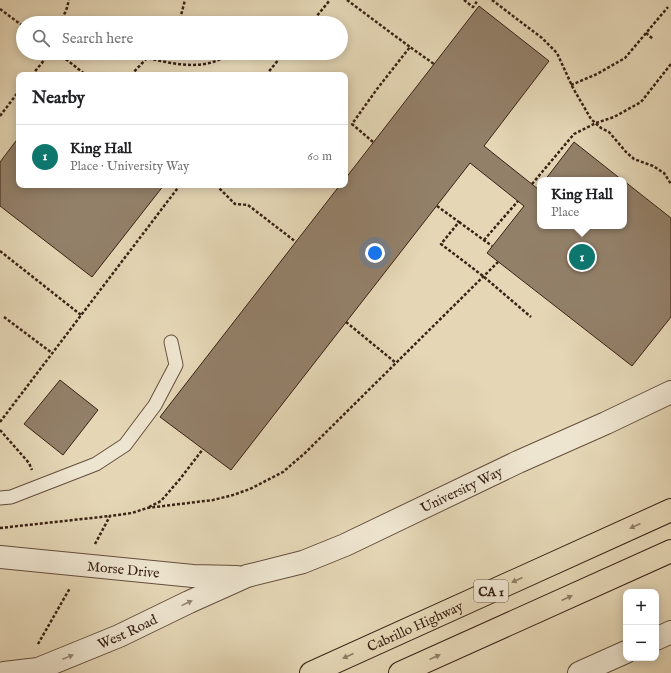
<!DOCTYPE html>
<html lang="en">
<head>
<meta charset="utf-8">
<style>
  :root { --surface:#fff; --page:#f2f2f2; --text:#202124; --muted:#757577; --line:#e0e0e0; --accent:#0f766e }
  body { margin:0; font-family:"IM FELL English",serif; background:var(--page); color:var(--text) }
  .controls { position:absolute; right:12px; bottom:12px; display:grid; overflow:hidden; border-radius:8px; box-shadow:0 2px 10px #0003 }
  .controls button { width:36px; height:36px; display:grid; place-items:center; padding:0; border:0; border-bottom:1px solid var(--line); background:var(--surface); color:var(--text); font:20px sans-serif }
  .you { position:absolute; left:375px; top:253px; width:14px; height:14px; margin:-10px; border:3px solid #fff; border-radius:50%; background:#1a73e8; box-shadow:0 0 0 6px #1a73e833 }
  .badge { display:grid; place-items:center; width:26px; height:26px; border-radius:50%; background:var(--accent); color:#fff; font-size:13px; font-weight:700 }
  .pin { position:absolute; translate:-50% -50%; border:2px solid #fff; box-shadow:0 1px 4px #0006 }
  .popup { position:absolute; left:537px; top:177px; width:90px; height:52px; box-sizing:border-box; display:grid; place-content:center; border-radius:8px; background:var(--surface); filter:drop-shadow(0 1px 3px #0005); font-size:13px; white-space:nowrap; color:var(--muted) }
  .popup b { font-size:15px; color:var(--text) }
  .popup::after { content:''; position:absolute; left:50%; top:100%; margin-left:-8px; border:8px solid transparent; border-top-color:var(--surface) }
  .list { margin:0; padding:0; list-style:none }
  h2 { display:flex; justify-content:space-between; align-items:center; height:52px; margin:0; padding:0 16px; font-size:17px }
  h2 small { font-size:13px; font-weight:400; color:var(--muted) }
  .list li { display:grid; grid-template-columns:26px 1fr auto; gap:12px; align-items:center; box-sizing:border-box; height:64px; padding:0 16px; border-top:1px solid var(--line) }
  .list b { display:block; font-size:15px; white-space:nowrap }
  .list p { margin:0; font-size:13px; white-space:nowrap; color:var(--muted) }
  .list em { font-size:13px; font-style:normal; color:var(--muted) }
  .icon { flex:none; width:22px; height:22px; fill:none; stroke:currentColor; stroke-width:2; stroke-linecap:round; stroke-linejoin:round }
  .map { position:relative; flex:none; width:671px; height:673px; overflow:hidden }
  .search { position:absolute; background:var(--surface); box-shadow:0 2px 10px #0003; left:16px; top:16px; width:332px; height:44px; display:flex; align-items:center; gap:10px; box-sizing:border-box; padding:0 14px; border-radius:22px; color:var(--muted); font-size:15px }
  .panel { position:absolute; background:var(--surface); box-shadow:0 2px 10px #0003; left:16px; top:72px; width:332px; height:116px; border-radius:8px }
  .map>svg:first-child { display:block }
  .building { fill:#938069; stroke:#3a2216 }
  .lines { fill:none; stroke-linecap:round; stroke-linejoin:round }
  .service-casing { stroke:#654f3e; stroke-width:15 }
  .minor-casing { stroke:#654f3e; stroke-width:24 }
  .tertiary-casing { stroke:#654f3e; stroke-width:24 }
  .motorway-casing { stroke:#3a2216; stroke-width:24 }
  .path { stroke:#3a2216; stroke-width:2.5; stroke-dasharray:3 2; stroke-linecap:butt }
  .service { stroke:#eee5d0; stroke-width:13 }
  .minor { stroke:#eee5d0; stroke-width:22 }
  .tertiary { stroke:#eee5d0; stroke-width:22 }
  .motorway { stroke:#e5d7b6; stroke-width:22 }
  .oneway { fill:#907c66 }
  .oneway2 { fill:#948473 }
  .labels { text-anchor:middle; stroke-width:3; stroke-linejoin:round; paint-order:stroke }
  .shield { fill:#eee5d0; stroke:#705c4e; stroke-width:1 }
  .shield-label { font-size:13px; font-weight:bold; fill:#3a2216 }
  .street-label { font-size:14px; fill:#3a2216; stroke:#eee5d0 }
</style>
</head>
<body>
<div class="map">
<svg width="671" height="673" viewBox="0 0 671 673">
  <rect width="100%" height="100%" fill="#e5d7b6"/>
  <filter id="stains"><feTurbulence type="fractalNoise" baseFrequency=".005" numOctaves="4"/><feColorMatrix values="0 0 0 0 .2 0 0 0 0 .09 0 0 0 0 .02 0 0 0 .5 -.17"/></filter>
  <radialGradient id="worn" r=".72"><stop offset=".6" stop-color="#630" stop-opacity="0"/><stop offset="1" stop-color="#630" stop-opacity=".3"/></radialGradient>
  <!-- building -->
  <g class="building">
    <path d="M479,6l70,55 -65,85 54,43 2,-3v40h84v-45l47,37v99l-39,49 -145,-113 37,-47 -54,-43 -239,307 -71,-53 180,-232h5v-6z"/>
    <path d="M19,137v48h145l-72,92 -92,-71v-44z"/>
    <path d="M574,142l48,38h-77z"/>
    <path d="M60,380l38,30 -35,45 -39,-31z"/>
  </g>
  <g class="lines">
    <!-- service casing -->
    <g class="service-casing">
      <path id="service" d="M0,498l11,-1 85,-33 29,-19 30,-40 21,-40 -5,-23"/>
    </g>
    <!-- minor casing -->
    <g class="minor-casing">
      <g id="minor">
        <path id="s1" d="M0,557l193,19 44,1"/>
        <path id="s2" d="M4,673l34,-4 81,-33 70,-34 58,-26 56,-14 42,-17 173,-83 88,-39 65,-31"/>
      </g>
    </g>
    <!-- tertiary casing -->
    <g class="tertiary-casing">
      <g id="tertiary">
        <path d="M656,639l15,-7"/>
        <path d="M579,673l47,-21"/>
      </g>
    </g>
    <!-- motorway casing -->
    <g class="motorway-casing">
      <g id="motorway">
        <path id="s3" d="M311,673l360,-163"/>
        <path d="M400,673l271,-122"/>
      </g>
    </g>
    <!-- path -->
    <g class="path">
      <path d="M347,0l63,47"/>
      <path d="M464,0l9,7 5,-7"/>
      <path d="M492,0l50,38 15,15 16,35 18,31 10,9 8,4 17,20 8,7 19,7 11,7 7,11"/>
      <path d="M0,9l23,17"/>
      <path d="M59,23l7,-12 3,-11"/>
      <path d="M177,23l3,-4 5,-19"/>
      <path d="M311,23l19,-23"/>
      <path d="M646,33l7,6"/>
      <path d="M58,53l28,22"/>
      <path d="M147,58l4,-5"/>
      <path d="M32,75l18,-22"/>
      <path d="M131,75l16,-17c27,6 59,14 83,-5"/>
      <path d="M266,75l18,-22"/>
      <path d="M571,85l26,-11 28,-16 43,-51"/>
      <path d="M0,116l19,-25"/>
      <path d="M373,142l-21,-18 25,-35 33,-42 24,17"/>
      <path d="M532,184l42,-50 22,-11 18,-6 27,-15 30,-38"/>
      <path d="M216,185l19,19 13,1 48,37"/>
      <path d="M437,206l22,16 -18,22 42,32 48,41"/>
      <path d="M459,222l33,24"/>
      <path d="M484,240l34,-39"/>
      <path d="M0,251l81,64"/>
      <path d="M4,317l48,36"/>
      <path d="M346,322l50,41"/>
      <path d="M0,422l180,-237"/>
      <path d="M0,430l29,33 3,7"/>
      <path d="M149,507l12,-6 19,-22 23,-30"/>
      <path d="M0,528l110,-12"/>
      <path d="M95,544l15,-28 22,-3 15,-5 66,-8 20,-5 17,-6 33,-17 22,-19 193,-191"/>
      <path d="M38,644l32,-56"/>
    </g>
    <!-- service -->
    <use href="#service" class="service"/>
    <!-- minor -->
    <use href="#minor" class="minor"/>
    <!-- tertiary -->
    <use href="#tertiary" class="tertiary"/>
    <!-- motorway -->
    <use href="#motorway" class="motorway"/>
  </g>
  <!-- one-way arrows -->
  <defs><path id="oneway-solid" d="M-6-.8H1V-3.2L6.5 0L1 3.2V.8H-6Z"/></defs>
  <g class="oneway">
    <use href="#oneway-solid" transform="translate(635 526) rotate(156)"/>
    <use href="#oneway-solid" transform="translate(517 580) rotate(156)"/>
    <use href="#oneway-solid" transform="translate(567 598) rotate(-24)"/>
    <use href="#oneway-solid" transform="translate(348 656) rotate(156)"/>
    <use href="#oneway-solid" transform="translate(435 657) rotate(-24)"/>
  </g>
  <g class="oneway2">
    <use href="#oneway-solid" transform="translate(187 603) rotate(-26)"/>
    <use href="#oneway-solid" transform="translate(68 657) rotate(-22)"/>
  </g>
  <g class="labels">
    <!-- shield labels -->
    <rect class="shield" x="474" y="580" width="34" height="22" rx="3"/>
    <g class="shield-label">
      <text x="491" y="596">CA 1</text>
    </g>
    <!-- street labels -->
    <g class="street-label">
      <text dy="5" stroke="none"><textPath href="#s2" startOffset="495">University Way</textPath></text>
      <text dy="5" stroke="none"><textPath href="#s1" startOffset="124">Morse Drive</textPath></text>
      <text dy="5" stroke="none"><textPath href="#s3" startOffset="114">Cabrillo Highway</textPath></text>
      <text dy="5" stroke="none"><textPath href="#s2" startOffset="131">West Road</textPath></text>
    </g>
  </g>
  <rect width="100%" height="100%" filter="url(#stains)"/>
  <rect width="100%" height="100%" fill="url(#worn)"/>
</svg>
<div class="controls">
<button>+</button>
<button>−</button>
</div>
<div class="you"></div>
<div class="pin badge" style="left:582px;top:257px">1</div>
<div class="popup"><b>King Hall</b>Place</div>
<div class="search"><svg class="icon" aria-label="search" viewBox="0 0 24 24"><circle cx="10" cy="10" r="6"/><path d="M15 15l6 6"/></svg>Search here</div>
<section class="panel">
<h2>Nearby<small></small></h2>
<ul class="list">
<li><span class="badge">1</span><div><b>King Hall</b><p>Place · University Way</p></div><em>60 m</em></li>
</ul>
</section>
</div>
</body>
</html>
